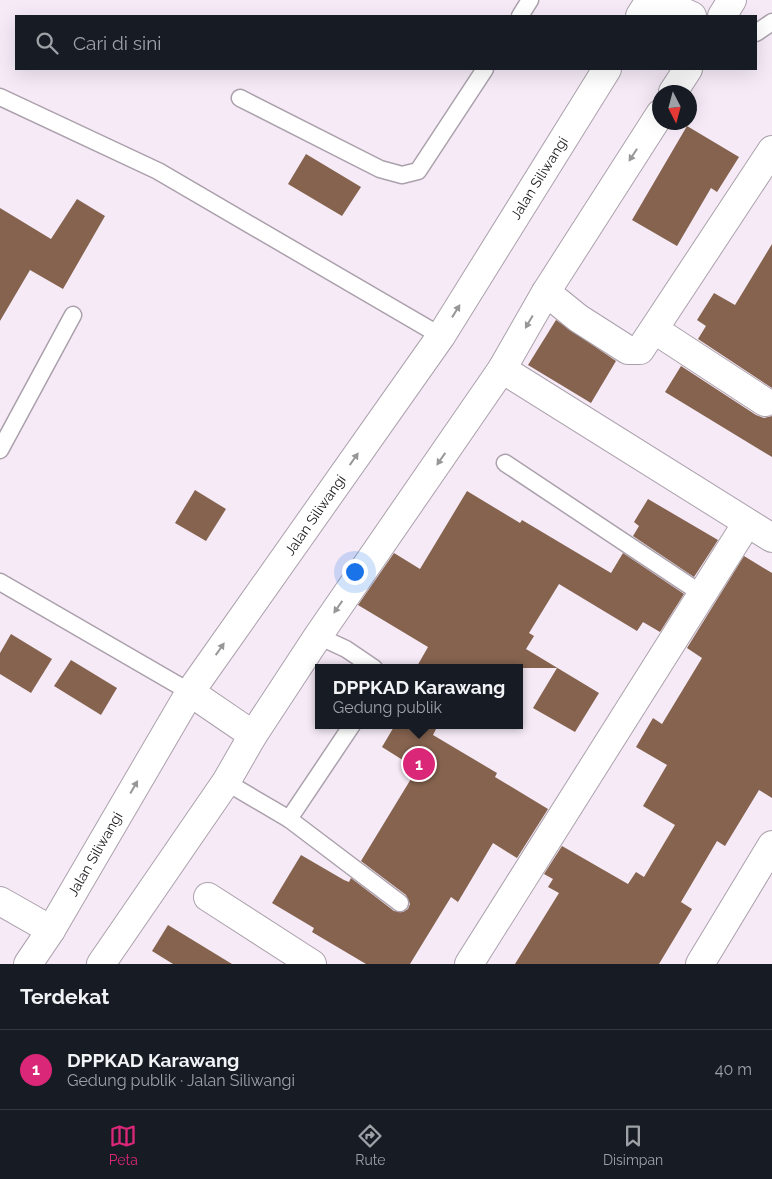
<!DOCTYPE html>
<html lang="id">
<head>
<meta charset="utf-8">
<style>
  :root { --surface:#171b24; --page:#242831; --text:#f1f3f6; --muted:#9ea1a6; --line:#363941; --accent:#db2777 }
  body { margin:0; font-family:Raleway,sans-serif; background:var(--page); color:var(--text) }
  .compass { position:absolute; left:652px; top:85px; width:45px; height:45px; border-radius:50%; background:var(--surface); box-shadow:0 5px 20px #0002; rotate:174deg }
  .you { position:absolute; left:354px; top:571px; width:18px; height:18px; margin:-12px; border:4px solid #fff; border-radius:50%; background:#1a73e8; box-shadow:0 0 0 8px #1a73e833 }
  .badge { display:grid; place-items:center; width:32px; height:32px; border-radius:50%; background:var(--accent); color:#fff; font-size:16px; font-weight:700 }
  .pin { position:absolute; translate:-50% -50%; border:2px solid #fff; box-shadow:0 1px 5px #0006 }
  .popup { position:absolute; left:315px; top:664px; width:208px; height:65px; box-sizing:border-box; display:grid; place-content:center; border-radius:0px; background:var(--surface); filter:drop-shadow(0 1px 4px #0005); font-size:16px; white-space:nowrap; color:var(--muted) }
  .popup b { font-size:19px; color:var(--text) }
  .popup::after { content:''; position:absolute; left:50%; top:100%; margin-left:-10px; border:10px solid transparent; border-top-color:var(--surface) }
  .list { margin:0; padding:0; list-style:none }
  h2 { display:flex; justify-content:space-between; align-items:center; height:65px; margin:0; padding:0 20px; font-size:21px }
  h2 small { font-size:16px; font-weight:400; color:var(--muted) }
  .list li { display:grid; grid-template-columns:32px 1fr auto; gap:15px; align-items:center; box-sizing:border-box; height:80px; padding:0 20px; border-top:1px solid var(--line) }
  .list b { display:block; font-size:19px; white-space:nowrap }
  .list p { margin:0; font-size:16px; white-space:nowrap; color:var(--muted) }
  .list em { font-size:16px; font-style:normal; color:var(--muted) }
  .icon { flex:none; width:28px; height:28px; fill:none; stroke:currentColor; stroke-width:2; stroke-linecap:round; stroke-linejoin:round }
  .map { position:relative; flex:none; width:772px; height:964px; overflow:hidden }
  .search { position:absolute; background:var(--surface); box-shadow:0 5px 20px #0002; left:15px; right:15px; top:15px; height:55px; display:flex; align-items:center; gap:12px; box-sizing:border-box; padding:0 18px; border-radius:0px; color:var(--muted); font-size:19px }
  .sheet { height:145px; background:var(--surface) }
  nav { display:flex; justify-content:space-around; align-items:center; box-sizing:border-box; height:70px; border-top:1px solid var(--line); background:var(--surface); font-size:14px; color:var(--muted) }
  nav a { display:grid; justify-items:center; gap:2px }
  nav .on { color:var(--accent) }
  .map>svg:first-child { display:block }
  .building { fill:#85634f }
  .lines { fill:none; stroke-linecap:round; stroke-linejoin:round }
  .lane-casing { stroke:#aba1ac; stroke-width:19 }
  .street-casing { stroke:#aba1ac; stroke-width:30 }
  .secondary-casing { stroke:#aba1ac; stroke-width:30 }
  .lane { stroke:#fff; stroke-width:16 }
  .street { stroke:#fff; stroke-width:28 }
  .secondary { stroke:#fff; stroke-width:28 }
  .oneway { fill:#989698 }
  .labels { text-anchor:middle; stroke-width:4.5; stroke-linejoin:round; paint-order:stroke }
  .street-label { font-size:14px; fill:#191519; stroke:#fff }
</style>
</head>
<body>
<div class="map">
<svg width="772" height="964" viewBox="0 0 772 964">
  <rect width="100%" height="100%" fill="#f5eaf6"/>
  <!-- building -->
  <g class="building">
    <path d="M687,126l52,31 -22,35 -6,-4 -34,58 -45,-26z"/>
    <path d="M306,154l55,33 -19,29 -54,-32z"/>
    <path d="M77,199l28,17 -42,73 -33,-19 -30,51v-113l51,31z"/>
    <path d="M772,244v144l-74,-49 8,-13 -9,-6 17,-27 21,12z"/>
    <path d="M556,320l60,41 -25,42 -63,-38z"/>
    <path d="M681,366l75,49 8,3 8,-2v41l-107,-65z"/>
    <path d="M195,490l31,19 -20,32 -31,-18z"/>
    <path d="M467,491l53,32 2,-3 89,53 12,-20 61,41 -24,38 -17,-10 -6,9 -78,-47 -30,49 5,3 -8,13 73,44 -24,39 -42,-24 24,-40h-141l12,-21 -70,-42 36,-52 26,16z"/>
    <path d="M648,499l70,41 -24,37 -61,-41 6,-10 -5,-4z"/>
    <path d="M744,556l28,17v225l-13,-8 -34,56 -8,-5 -36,61 11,7 -33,55h-144l44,-71 -11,-6 5,-8 -9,-5 18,-28 66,38 8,-12 8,5 31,-52 -32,-19 24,-41 -31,-18 17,-29 9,6 40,-66 -15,-10z"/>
    <path d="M11,634l41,25 -21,34 -31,-19v-21z"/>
    <path d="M71,660l46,28 -16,27 -47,-29z"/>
    <path d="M395,725h43l-5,10 64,38 -2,4 53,32 -31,49 -24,-15 -35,59 -7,-5 -41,67h-44l-54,-32 2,-4 -42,-25 29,-48 43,25 5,2 2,-4 43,33 9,1 5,-3 2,-5 -4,-9 -45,-34 56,-92 -35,-22z"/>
    <path d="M168,925l64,39h-59l-21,-13z"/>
  </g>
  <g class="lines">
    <!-- lane casing -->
    <g class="lane-casing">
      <g id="lane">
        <path d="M520,16l10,-16"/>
        <path d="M756,33l16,-11"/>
        <path d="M0,97l158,74 283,165"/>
        <path d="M240,98l140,71 22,6 16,-4 67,-102"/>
        <path d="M0,450l73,-135"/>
        <path d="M505,463l197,131"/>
        <path d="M0,582l190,110"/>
        <path d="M318,636l28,13 28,19"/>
        <path d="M226,782l63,37 111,84"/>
        <path d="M289,819l63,-94"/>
      </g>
    </g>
    <!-- street casing -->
    <g class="street-casing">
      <g id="street">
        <path d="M546,292l32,26 50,32h12l132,-200"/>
        <path d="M655,330l110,72"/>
        <path d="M208,897l104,67"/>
        <path d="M469,964l278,-441"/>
        <path d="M700,964l72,-119"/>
      </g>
    </g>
    <!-- secondary casing -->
    <g class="secondary-casing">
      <g id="secondary">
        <path d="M658,0l34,16"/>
        <path d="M640,16l10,-16"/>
        <path d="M722,16l10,-16"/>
        <path d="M673,92l15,-23"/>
        <path d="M502,369l270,169"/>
        <path d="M190,692l63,43"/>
        <path d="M0,901l51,29"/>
        <path d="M28,964l23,-34 139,-238 251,-356 166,-267"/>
        <path d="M101,964l125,-182 27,-47 65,-99 184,-267 44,-77 114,-178"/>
      </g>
    </g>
    <!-- lane -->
    <use href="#lane" class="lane"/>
    <!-- street -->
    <use href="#street" class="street"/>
    <!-- secondary -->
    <use href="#secondary" class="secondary"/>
  </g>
  <!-- one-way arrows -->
  <defs><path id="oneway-solid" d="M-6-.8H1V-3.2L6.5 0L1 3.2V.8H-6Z" transform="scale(1.25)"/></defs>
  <g class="oneway">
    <use href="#oneway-solid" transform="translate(633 155) rotate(123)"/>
    <use href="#oneway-solid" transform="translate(456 311) rotate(-58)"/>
    <use href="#oneway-solid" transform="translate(529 322) rotate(120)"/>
    <use href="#oneway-solid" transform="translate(354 459) rotate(-55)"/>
    <use href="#oneway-solid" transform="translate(441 459) rotate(125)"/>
    <use href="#oneway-solid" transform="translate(338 607) rotate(125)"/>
    <use href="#oneway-solid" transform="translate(220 649) rotate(-55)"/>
    <use href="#oneway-solid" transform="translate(134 787) rotate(-60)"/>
  </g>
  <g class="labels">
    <!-- street labels -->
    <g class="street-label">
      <text transform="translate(539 178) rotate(-58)" y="5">Jalan Siliwangi</text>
      <text transform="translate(315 515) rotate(-55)" y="5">Jalan Siliwangi</text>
      <text transform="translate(95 854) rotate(-60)" y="5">Jalan Siliwangi</text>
    </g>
  </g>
</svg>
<svg class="compass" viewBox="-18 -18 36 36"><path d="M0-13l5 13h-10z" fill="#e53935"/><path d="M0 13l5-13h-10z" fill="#9ea1a6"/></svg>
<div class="you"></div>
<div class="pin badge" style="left:419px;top:764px">1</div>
<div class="popup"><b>DPPKAD Karawang</b>Gedung publik</div>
<div class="search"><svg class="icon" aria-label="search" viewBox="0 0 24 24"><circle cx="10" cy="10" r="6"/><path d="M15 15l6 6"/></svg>Cari di sini</div>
</div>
<section class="sheet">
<h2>Terdekat<small></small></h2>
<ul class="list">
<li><span class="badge">1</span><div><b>DPPKAD Karawang</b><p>Gedung publik · Jalan Siliwangi</p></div><em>40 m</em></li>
</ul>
</section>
<nav>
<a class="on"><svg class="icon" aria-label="map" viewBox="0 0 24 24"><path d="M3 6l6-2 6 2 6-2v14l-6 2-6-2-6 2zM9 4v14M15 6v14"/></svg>Peta</a>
<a><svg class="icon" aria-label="directions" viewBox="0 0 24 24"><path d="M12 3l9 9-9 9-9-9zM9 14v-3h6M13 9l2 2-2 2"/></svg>Rute</a>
<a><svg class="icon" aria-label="saved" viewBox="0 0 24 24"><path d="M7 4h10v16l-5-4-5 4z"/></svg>Disimpan</a>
</nav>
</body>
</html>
